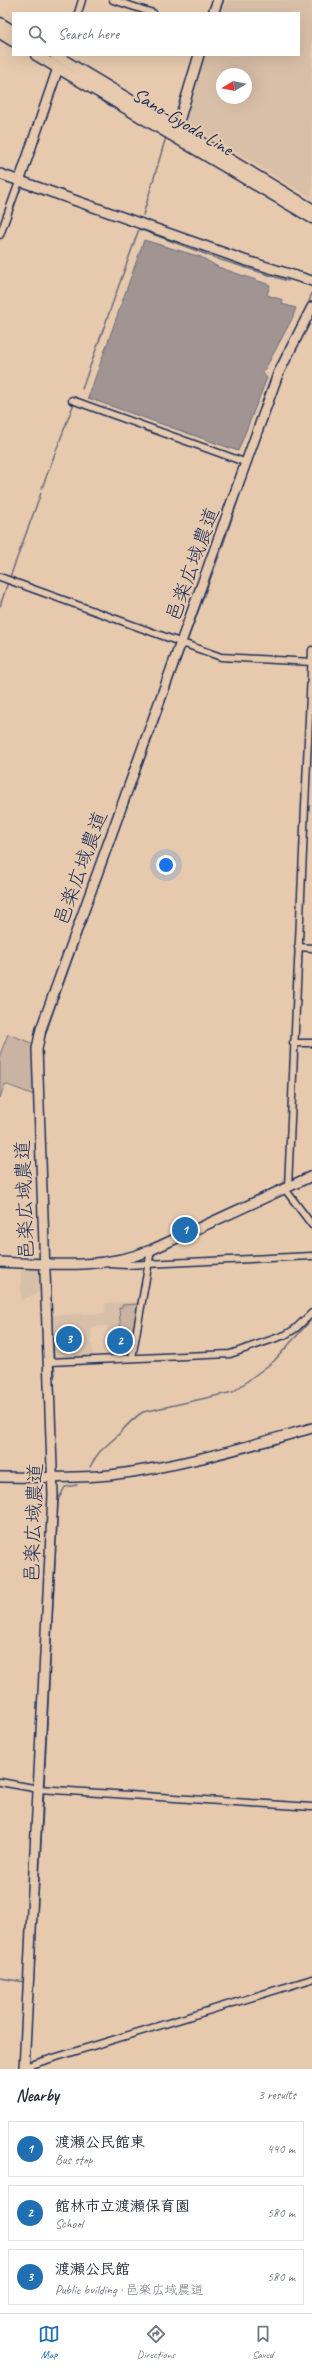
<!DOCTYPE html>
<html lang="en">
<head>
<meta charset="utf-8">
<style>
  :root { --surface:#fff; --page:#f2f2f3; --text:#1f2937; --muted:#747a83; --line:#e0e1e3; --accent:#1f6fb2 }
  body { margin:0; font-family:Caveat,"Klee One",sans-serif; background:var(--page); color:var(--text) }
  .compass { position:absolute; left:216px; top:68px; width:36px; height:36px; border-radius:50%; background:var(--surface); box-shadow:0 4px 16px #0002; rotate:260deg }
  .you { position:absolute; left:166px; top:865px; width:14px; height:14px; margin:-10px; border:3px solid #fff; border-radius:50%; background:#1a73e8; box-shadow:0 0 0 6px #1a73e833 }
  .badge { display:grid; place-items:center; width:26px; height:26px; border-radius:50%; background:var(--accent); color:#fff; font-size:13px; font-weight:700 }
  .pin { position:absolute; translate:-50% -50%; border:2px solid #fff; box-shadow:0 1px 4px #0006 }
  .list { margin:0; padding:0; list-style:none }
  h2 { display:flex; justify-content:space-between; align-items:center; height:52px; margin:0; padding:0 16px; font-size:17px }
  h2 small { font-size:13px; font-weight:400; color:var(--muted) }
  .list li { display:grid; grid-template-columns:26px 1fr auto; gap:12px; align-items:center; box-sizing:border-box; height:56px; margin:0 8px 8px; padding:0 8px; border:1px solid var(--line); border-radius:0px }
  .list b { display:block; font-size:15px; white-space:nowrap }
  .list p { margin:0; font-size:13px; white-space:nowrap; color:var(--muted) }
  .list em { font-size:13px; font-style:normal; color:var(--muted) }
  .icon { flex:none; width:22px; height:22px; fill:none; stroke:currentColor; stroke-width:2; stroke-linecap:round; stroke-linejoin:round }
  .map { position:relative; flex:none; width:312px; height:2069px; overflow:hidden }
  .search { position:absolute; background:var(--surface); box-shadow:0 4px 16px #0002; left:12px; right:12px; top:12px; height:44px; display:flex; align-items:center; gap:10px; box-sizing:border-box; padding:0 14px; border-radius:0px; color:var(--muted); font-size:15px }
  .sheet { height:244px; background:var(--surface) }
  nav { display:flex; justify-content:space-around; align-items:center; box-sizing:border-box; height:56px; border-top:1px solid var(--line); background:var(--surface); font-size:11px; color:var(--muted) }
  nav a { display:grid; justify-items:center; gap:2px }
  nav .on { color:var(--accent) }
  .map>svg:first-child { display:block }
  .built { fill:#d8bfa8; fill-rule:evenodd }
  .green { fill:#cab3a2; stroke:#727180 }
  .water { fill:#a19593; stroke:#6b6c7e }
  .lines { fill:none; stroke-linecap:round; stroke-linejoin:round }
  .stream { stroke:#6b6c7e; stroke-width:1.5 }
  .street-casing { stroke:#1b2f5e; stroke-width:9 }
  .secondary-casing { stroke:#1b2f5e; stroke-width:12 }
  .primary-casing { stroke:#1b2f5e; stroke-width:13 }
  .street { stroke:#e7caae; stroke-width:6 }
  .secondary { stroke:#e7caae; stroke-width:9 }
  .primary { stroke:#e7caae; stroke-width:10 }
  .labels { text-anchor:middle; stroke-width:4; stroke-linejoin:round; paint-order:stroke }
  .street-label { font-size:20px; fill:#1b2f5e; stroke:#e7caae }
</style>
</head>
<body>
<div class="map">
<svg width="312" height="2069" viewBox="0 0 312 2069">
  <rect width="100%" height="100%" fill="#e7caae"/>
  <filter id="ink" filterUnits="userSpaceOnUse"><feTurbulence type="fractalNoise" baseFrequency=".025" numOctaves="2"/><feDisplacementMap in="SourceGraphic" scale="8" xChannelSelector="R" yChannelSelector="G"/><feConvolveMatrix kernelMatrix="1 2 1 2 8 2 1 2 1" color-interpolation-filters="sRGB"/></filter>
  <g filter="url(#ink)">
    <!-- built -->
    <g class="built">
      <path d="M222,0h90v198l-128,-77 20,-66h95v-42h-81zM222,74h24v24h-24z"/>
      <path d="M21,1267l17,1 3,21 -1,2 -19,10z"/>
      <path d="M141,1301l-11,54 -21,2 -2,-31 -16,1 2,31 -37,1 -3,-44 52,-2v-10z"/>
    </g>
    <!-- green -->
    <g class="green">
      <path d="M8,1034l26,10v51l-29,-11 -5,14v-44z"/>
      <path d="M138,1304l-5,30 -12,1 -2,-27 3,-1v-2z"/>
    </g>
    <!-- water -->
    <path class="water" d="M144,240l57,17 17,10 52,18 -3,10 16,5 -1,4 14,4 -4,11 -29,54 4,5 -29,73 -150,-53z"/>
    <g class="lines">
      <!-- stream -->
      <g class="stream">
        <path d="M171,120l1,-5"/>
        <path d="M143,215l23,-78"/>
        <path d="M306,310l6,-17"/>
        <path d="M275,368l27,-51"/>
        <path d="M82,389l57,-160 82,31 67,21"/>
        <path d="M260,438l24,-66"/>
        <path d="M42,488l32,-85"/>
        <path d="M10,577l31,-84"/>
        <path d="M0,606l8,-24"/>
        <path d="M187,641l35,-93 26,-78"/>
        <path d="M154,732l30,-83"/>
        <path d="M121,821l32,-85"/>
        <path d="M89,911l31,-86"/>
        <path d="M58,999l30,-85"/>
        <path d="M43,1042l13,-39"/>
        <path d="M47,1214l2,38"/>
        <path d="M50,1272v14"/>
        <path d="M50,1291l4,68"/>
        <path d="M54,1365l1,10"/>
        <path d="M90,1467c9,-18 15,-19 28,-32 8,-9 15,-17 25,-23l90,-20 41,-31 36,-40"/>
        <path d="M44,1786l14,-286 7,-13 12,-2"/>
        <path d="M0,1978l25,4"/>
        <path d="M29,2060l15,-270"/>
      </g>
      <!-- street casing -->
      <g class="street-casing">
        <g id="street">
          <path d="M113,0l40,13"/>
          <path d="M78,13l4,-13"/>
          <path d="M0,235l19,-53"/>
          <path d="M72,400l175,63"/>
          <path d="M0,577l221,80 91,5"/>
          <path d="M298,947l14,1"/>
          <path d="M293,1043h19"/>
          <path d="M288,1187l24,-537"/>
          <path d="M285,1189l27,36"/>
          <path d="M110,1264l16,1 186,-9"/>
          <path d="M132,1358l19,-108"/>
          <path d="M49,1362l181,-8 55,-19 10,-6 17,-16"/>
          <path d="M0,1782l39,7 273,18"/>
          <path d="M24,2067l288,-88"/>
        </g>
      </g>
      <!-- secondary casing -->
      <g class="secondary-casing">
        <g id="secondary">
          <path d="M213,13l5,-13"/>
          <path d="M177,128l22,-73"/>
          <path d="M0,174l244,86 68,21"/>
          <path d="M19,182l39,-114"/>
          <path d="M0,1262c51,2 102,8 151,-12l161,-74"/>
          <path d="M0,1477c37,0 73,2 110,-2 69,-8 135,-28 202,-47"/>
          <path d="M24,2069l29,-574 -16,-446 4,-20 237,-655 34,-67"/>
        </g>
      </g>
      <!-- primary casing -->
      <g class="primary-casing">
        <g id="primary">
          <path d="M0,23l13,8"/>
          <path d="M0,33l13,8"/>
          <path d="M36,55l276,163"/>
          <path d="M55,55l257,154"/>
        </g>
      </g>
      <!-- street -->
      <use href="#street" class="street"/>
      <!-- secondary -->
      <use href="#secondary" class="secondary"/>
      <!-- primary -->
      <use href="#primary" class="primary"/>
    </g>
  </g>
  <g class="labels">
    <!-- street labels -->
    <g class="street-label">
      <text transform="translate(183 121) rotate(31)" y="7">Sano-Gyoda Line</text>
      <text transform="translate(192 564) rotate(-70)" y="7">邑楽広域農道</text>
      <text transform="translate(80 868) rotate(-70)" y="7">邑楽広域農道</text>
      <text transform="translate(24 1200) rotate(-92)" y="7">邑楽広域農道</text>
      <text transform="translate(33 1523) rotate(-88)" y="7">邑楽広域農道</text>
    </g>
  </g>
</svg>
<svg class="compass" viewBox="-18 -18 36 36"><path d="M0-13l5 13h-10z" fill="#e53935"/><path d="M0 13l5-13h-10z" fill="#747a83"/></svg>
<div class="you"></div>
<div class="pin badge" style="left:185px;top:1230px">1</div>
<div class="pin badge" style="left:120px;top:1341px">2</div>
<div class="pin badge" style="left:69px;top:1339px">3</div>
<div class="search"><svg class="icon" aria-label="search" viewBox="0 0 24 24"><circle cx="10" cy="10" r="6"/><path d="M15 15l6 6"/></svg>Search here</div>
</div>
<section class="sheet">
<h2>Nearby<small>3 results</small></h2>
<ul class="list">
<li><span class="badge">1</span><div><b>渡瀬公民館東</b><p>Bus stop</p></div><em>440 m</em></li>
<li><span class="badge">2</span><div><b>館林市立渡瀬保育園</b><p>School</p></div><em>580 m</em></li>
<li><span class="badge">3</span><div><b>渡瀬公民館</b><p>Public building · 邑楽広域農道</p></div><em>580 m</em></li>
</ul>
</section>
<nav>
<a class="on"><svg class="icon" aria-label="map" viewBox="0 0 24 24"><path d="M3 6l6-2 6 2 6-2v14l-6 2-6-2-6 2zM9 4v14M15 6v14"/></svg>Map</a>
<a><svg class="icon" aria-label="directions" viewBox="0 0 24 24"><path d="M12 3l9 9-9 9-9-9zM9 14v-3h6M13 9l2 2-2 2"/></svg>Directions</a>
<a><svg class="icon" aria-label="saved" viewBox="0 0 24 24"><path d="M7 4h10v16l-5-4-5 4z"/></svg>Saved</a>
</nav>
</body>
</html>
